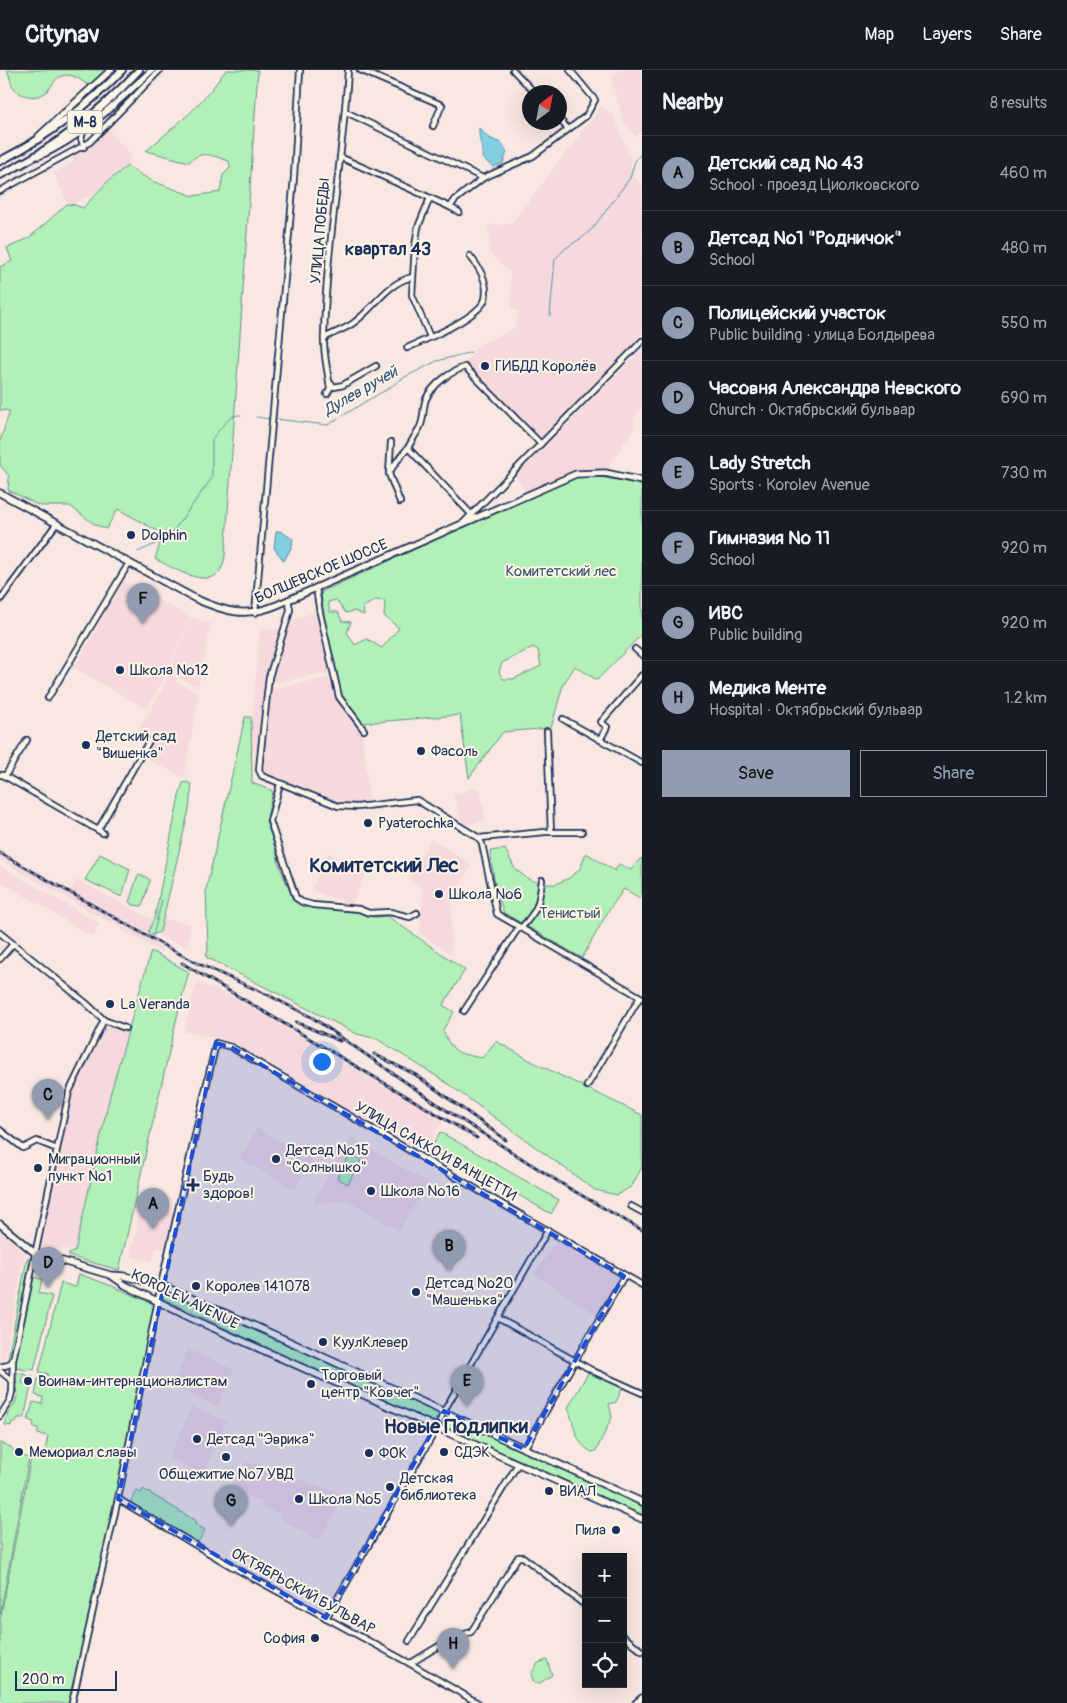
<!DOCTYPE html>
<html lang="en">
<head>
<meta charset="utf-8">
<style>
  :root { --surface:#171b24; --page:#20242c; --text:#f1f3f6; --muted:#9ea1a6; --line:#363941; --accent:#919bb2 }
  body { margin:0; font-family:Pangolin,sans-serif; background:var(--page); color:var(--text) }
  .controls { position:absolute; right:15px; bottom:15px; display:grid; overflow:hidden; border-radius:0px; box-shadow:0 5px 20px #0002 }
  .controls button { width:45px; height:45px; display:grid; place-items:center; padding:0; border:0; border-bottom:1px solid var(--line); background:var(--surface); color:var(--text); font:25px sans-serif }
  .compass { position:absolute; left:522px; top:15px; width:45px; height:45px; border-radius:50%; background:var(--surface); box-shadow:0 5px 20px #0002; rotate:32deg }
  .scale { position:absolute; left:15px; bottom:12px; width:102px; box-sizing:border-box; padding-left:5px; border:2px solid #1b2f5e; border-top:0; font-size:14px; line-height:18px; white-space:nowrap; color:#1b2f5e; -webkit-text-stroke:4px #fcf5e5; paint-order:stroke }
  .you { position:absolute; left:321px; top:991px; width:18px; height:18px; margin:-12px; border:4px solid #fff; border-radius:50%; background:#1a73e8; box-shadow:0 0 0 8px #1a73e833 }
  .badge { display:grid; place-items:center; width:32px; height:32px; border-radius:50%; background:var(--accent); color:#111; font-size:16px; font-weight:700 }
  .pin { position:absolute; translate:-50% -41px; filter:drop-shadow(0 1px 2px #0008) }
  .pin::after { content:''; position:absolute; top:26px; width:18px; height:15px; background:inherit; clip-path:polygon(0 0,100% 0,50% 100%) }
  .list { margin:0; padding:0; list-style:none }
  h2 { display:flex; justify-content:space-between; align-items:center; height:65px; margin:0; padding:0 20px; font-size:21px }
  h2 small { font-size:16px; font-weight:400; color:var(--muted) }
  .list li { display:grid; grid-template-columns:32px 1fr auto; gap:15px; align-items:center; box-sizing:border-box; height:75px; padding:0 20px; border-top:1px solid var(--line) }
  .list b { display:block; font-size:19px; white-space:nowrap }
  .list p { margin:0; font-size:16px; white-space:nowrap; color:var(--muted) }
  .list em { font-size:16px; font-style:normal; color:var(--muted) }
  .actions { display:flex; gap:10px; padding:15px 20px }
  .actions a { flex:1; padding:11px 0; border:1px solid var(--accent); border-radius:0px; text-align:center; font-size:18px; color:var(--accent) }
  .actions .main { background:var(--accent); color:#111 }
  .icon { flex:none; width:28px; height:28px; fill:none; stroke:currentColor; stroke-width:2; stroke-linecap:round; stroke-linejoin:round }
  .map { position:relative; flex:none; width:642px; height:1633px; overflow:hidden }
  header { display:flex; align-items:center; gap:30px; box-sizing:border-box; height:70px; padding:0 25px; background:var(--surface); border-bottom:1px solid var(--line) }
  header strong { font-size:24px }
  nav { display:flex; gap:28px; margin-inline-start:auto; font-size:18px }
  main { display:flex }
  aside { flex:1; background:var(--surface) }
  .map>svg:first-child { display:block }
  .built { fill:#f5d9dc }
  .green { fill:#b1f0b7; stroke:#66908a; fill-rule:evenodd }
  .water { fill:#81cfe0; stroke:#588fac }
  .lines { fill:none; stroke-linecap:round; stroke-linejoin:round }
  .stream { stroke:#588fac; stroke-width:1 }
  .minor-casing { stroke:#1b2f5e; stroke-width:8 }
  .major-casing { stroke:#1b2f5e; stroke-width:9 }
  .highway-casing { stroke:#1b2f5e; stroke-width:10 }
  .minor { stroke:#fcf5e5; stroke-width:4.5 }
  .major { stroke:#fcf5e5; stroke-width:5.5 }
  .highway { stroke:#fcf5e5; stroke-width:6 }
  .rail-casing { stroke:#1b2f5e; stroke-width:3 }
  .rail { stroke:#fcf5e5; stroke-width:1; stroke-dasharray:4; stroke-linecap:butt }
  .marked { fill:#1d4ed8; fill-opacity:0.2; stroke:#1d4ed8; stroke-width:4; stroke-dasharray:10 6; stroke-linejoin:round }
  .poi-dot { fill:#1b2f5e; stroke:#fcf5e5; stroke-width:2 }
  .labels { text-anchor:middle; stroke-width:4; stroke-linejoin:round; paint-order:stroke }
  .shield { fill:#fcf5e5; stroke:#5e6a86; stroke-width:1 }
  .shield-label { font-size:14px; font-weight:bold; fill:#1b2f5e }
  .street-label { font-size:15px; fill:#1b2f5e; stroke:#fcf5e5 }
  .poi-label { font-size:15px; fill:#1b2f5e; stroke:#fcf5e5; text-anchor:start }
  .park-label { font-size:15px; fill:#395670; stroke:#fcf5e5 }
  .water-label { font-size:16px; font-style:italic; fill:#34577e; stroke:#fcf5e5 }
  .quarter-label { font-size:18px; font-weight:bold; fill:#1b2f5e; stroke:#fcf5e5 }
  .district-label { font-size:20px; font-weight:bold; fill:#1b2f5e; stroke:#fcf5e5 }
</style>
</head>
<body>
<header>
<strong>Citynav</strong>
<nav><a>Map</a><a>Layers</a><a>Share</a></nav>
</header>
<main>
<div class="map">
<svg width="642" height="1633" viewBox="0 0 642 1633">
  <rect width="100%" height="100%" fill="#f9e8e1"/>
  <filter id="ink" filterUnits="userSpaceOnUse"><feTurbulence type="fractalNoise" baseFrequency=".02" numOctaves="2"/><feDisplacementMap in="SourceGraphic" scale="10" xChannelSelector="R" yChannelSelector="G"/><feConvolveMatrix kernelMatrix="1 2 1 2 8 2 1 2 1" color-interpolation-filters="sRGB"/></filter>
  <g filter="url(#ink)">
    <!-- built -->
    <g class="built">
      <path d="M620,0h22v61l-7,6 -11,-14 -13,-44z"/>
      <path d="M601,37l11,6 19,45v14l11,14v149l-102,106 -74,-80 14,-17 27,-11 8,-6 4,-16 -7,-2 -2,-37 -20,-18 -2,-29 23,-1z"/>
      <path d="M107,59l24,26 -2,8 -39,33 -7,2 -13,9 -3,-4 -13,-31 19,-9 -1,-7 15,-6z"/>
      <path d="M642,279v57l-8,12 1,9 -22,32 -6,11h-32l-49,22 -10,-16z"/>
      <path d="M124,511l66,36 -23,55 -20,37 -73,-41z"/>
      <path d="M317,541l15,61 -61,11 2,-14 17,-48z"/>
      <path d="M191,547l20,7 -13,63 -30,-15z"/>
      <path d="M260,558l21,1 -15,47 -8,75h-6v-33z"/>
      <path d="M170,605l7,3 -1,4 23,11 -15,85 -42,-22 7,-17 -11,-8z"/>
      <path d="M333,607l4,21 25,34 8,72h-30l-74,-28 -2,-3 7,-84z"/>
      <path d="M479,717l7,33 -23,6 -10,-32 14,-2 -1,-3z"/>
      <path d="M431,769l41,25 -20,34 -1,56 -31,-20 3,-45 -14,-11z"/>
      <path d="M0,780l75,44 -4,-4 6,-10 76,40 -7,12 -9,-4 29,16 -2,3 -4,-2 -1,2 4,2 -2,3 -161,-92z"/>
      <path d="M327,782l40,20 -16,33 -40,-15z"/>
      <path d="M0,796l100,58 -7,13 -93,-56z"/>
      <path d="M166,849l25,5 -4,23 -26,-10 -3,-8z"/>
      <path d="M197,911l40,18 206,121 -19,35 -190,-112 -50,-12z"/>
      <path d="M104,952l24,11 -18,61 -35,157 -37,-5 31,-154z"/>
      <path d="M257,1058l55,31 -17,31 -55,-31z"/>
      <path d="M351,1067l77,46 -29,48 -51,-31 -36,4z"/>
      <path d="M142,1134l32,7 -8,39 -10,-2 -4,14 -22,-6z"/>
      <path d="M0,1162l25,21 -21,107h-4z"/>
      <path d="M558,1170l61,38 -22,37 -63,-41z"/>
      <path d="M188,1279l46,21 -16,37 -46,-21z"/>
      <path d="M192,1336l34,15 -23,53 -34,-16z"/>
      <path d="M247,1392l99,33 -28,46 -38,-22 1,-4 -20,-9 1,-4 -14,-5 -6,-5 -11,-3z"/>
    </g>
    <!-- green -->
    <g class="green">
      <path d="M7,0h98l-15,16c-8,-5 -19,-14 -28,-10 -7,2 -9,9 -14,14 -9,10 -26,8 -34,-2 -4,-4 -4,-13 -7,-18z"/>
      <path d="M226,0h32l-33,486c-1,5 -2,11 -5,15 -13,19 -50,-5 -65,-12l8,-25 -45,-25 -12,20 -12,-5 -24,-18h-30l-32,-16 1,-14 -9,-11v-24l10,-30 -10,-1v-143l12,-6 -5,-13 22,-10 38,-34 8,1 8,3 23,-25 21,-17 25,15 41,15 27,-4 3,-17 7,-7 -1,-7c-17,-5 -26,-12 -40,1l-43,-11 44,-38 21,-23z"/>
      <path d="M595,406l47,9v149l-45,46 -22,-14 -12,19 -12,43 -48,4 -34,46 -9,-63 -98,8 -20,-27 -19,-83 -2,-21 243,-111 15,-4zM336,530l10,13 8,-2 10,4 -1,-8 13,-7 9,1 -1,15 15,12 -17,20 -15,-9 -12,6 -8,-13 4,-10 -9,-1 -4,-9h-8l-2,-10zM533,577l5,3 3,16 -28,13h-10l-4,-7 3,-9z"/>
      <path d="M245,647h6l1,66 21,8 -7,31 9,24 4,19 15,36 10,6 55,5 9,4 7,1 12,-1 78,54 -22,35 11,7 -11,18c10,24 14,23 39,28l14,-17 39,22 107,52v52l-10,19 -15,9 -22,-5 -151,-109 -67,-42 -20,-5 -151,-77 2,-8 -2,-59z"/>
      <path d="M186,712l5,2c2,7 -2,13 -1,21l-30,127 -8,3 -4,-3 7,-16 24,-120 4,-13z"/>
      <path d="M505,779l10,20 13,10 15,5h13l13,-6 11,-9 6,-16 29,18 4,-7 12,6 8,-10 3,-2v38l-2,2 -16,-9 -15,21 -27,48 -78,-45 -8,-22 -6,-40z"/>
      <path d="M100,784l30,15 -8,28 -37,-17z"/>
      <path d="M138,805l8,2 4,3 -8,26 -9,-1 -4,-3z"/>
      <path d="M151,881l38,21 -9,32 -61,266 -50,-14v-2l6,-3 35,-156z"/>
      <path d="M440,1062l119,68 -8,14 -118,-69z"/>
      <path d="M350,1084l11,6 -13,24 -11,-6z"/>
      <path d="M27,1188l6,1 -21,100 -4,-1z"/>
      <path d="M79,1204l33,12 44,19 -44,209 -43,189h-63l-6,-4v-78l32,-169 12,3 4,-19 -10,-2v-6l-5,-1 1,-5 -6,-2 5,-18 9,2 1,-7 -8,-2 3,-16 9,1 1,-6 -9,-2 22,-89 15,4z"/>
      <path d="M34,1207l8,2 -3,14 13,3 -18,74 -4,-1 -1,2 -15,-4z"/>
      <path d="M165,1220l273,123 1,2 -6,7 -160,-71 -111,-53z"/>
      <path d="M589,1301l7,1 2,5 23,4 2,6 -7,15 -7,2 3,13 -16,34 -4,1c-18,-9 -17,-27 -24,-44z"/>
      <path d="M15,1302l18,5 -1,2 -9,-2 -1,6 9,3 -7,32h-6l-2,5 -4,-1 -1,4 -6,-1 3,-12 7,-10 3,-9z"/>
      <path d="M449,1347l193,86v12l-198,-88z"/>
      <path d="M0,1373l11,4 4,6 14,5 -29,157z"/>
      <path d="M143,1419l53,32 -1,3 10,6 -8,14 -67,-40 6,-14 5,3z"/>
      <path d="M547,1590l5,15 -12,8h-6l-3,-9 7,-11z"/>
    </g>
    <!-- water -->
    <g class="water">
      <path d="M479,58c7,8 12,12 23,15l5,9 -4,11 -10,4 -11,-9c1,-11 -4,-20 -3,-30z"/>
      <path d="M276,461h4l13,8 -1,7 -8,15 -10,-13z"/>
    </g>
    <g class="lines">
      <!-- stream -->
      <g class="stream">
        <path d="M550,246l5,-57 11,-11 17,-11 10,-9 37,-50 5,-17 7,-9"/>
        <path d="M256,347l14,2"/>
        <path d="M274,349l54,6 40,-25 18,-10 17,-12 34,-17 34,-9"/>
        <path d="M138,482l30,-14 44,-60v-39c7,-8 18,-26 29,-24"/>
        <path d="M153,866l9,-36"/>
      </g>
      <!-- minor casing -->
      <g class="minor-casing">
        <g id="minor">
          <path d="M360,0l82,35 -9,21"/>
          <path d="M513,0l21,22"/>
          <path d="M346,42l137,66"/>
          <path d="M560,50l8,9"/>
          <path d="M83,62l-2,7 3,8"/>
          <path d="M340,87l110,50"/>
          <path d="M0,121l90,-49 70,-72"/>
          <path d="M459,142l-9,-5 5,-7 28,-22 50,-22 53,-40 9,-16 -25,-30"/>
          <path d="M430,267l-18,-42 3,-49 3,-19 12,-29"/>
          <path d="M324,268c9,-5 19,-8 28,-14 22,-15 33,-40 60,-47"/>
          <path d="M407,278c18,-8 73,-31 78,-49 4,-15 -6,-32 -15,-43"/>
          <path d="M330,313l4,4 9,-2 33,-19"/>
          <path d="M327,324l3,-5c-2,-18 -7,-36 -6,-53 2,-89 19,-177 24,-266"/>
          <path d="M408,378l64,67"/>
          <path d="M389,403l2,-31"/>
          <path d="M400,432l-11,-28c5,-11 11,-16 18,-25 4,-6 8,-14 12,-20 6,-10 3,-20 7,-30 7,-15 24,-27 39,-32l76,77"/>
          <path d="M465,451l177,-180"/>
          <path d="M316,518l4,25 19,84 25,33"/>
          <path d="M0,530l57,-77"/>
          <path d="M288,530l2,9 -1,5 -20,63 -9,82 -1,11 3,6 76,30 19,1 60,-7 62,38 3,6 15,70 145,84"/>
          <path d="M255,543l39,-436 6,-107"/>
          <path d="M635,579l7,6"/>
          <path d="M48,628l81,-135"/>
          <path d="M563,649l79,44"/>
          <path d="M547,661l4,101"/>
          <path d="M600,670l7,-13 -6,-5 41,-47"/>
          <path d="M0,705h3l100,58"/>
          <path d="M5,706l22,-36"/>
          <path d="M280,714l-10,37 26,77 6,4 11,3 46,4 10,4 21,-1 20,5 7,-4"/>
          <path d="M98,760l51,-89"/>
          <path d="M479,768l66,-6h37"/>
          <path d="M521,858c17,-18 18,-24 21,-48"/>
          <path d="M0,863l86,70 18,17 21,8"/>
          <path d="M0,889l13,-15"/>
          <path d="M464,941l55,-84"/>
          <path d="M587,1016l53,-89"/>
          <path d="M0,1060l23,18 14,-7 20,8"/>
          <path d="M631,1136l11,6"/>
          <path d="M498,1248l97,54 47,21"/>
          <path d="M0,1297l8,-2 4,-4"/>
          <path d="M0,1301l11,9"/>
          <path d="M0,1346l10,-16 2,-8 1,-32 56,-268 35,-72"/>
          <path d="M524,1379l100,-173"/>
          <path d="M118,1429l113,67 178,97 69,40"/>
          <path d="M326,1548l111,-190 7,-17 104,-181"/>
          <path d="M623,1566l19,15"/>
          <path d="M409,1571l109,-177"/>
          <path d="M409,1593l4,-1c19,-12 36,-23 58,-30l47,-75h5l63,49"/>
          <path d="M72,1633l46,-204 43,-214 55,-242 15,4 411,238"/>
        </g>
      </g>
      <!-- major casing -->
      <g class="major-casing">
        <g id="major">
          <path d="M39,66l72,-66"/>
          <path d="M39,86c45,-20 78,-54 113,-86"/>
          <path d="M0,423l196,106c30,13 50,19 81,6l299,-131 29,-1 37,8"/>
          <path d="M0,1154l35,29 75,22 14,1 37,9 112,49 369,168"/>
          <path d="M112,1206l13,9 68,34 449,200"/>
          <path d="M636,1633l6,-5"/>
        </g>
      </g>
      <!-- highway casing -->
      <g class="highway-casing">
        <g id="highway">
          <path d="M0,91c45,-23 87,-54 122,-91"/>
          <path d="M0,105c53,-25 99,-62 139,-105"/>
        </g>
      </g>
      <!-- minor -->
      <use href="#minor" class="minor"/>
      <!-- major -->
      <use href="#major" class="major"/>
      <!-- highway -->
      <use href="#highway" class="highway"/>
      <!-- rail casing -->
      <g class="rail-casing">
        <g id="rail">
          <path d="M0,783l165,93 32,17 71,32 45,23 130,90 75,48 49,31 75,43"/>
          <path d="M182,893l295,175"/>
          <path d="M296,952l44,19"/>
          <path d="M374,984l42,21 90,65"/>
        </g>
      </g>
      <!-- rail -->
      <use href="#rail" class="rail"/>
    </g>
  </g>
  <!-- marked area -->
  <path class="marked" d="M216,973l15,4 393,229 -100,173 -80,-38 -118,207 -208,-119z"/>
  <!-- markers -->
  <g class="poi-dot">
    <circle cx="485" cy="296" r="5"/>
    <circle cx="131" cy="465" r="5"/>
    <circle cx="120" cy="600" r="5"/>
    <circle cx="86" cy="675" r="5"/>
    <circle cx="421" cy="681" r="5"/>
    <circle cx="368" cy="753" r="5"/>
    <circle cx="439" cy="824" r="5"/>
    <circle cx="110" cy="934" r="5"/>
    <circle cx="276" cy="1089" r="5"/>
    <circle cx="38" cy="1098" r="5"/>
    <path d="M190.5 1107.5h5v5h5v5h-5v5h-5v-5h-5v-5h5z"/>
    <circle cx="371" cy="1121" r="5"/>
    <circle cx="196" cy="1216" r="5"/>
    <circle cx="416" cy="1222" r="5"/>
    <circle cx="323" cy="1272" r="5"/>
    <circle cx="28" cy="1311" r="5"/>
    <circle cx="311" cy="1314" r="5"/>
    <circle cx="197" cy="1369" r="5"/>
    <circle cx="19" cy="1382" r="5"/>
    <circle cx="444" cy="1382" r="5"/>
    <circle cx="369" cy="1383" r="5"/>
    <circle cx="226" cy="1387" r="5"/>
    <circle cx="390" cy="1417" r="5"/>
    <circle cx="549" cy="1421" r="5"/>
    <circle cx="299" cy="1429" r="5"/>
    <circle cx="616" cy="1460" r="5"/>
    <circle cx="315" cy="1568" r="5"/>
  </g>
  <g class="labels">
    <!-- shield labels -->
    <rect class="shield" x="67.5" y="40.5" width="35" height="23" rx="4"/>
    <g class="shield-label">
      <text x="85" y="57">М-8</text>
    </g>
    <!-- street labels -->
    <g class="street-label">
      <text transform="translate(320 161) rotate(-85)" y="5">УЛИЦА ПОБЕДЫ</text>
      <text transform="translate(321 501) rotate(-23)" y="5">БОЛШЕВСКОЕ ШОССЕ</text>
      <text transform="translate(436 1081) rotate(30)" y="5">УЛИЦА САККО И ВАНЦЕТТИ</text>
      <text transform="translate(185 1229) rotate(26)" y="5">KOROLEV AVENUE</text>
      <text transform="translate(303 1521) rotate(29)" y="5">ОКТЯБРЬСКИЙ БУЛЬВАР</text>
    </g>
    <!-- poi labels -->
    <g class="poi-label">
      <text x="495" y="301">ГИБДД Королёв</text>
      <text x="141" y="470">Dolphin</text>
      <text x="130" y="605">Школа №12</text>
      <text x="96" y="671">Детский сад<tspan x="96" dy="17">"Вишенка"</tspan></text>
      <text x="431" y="686">Фасоль</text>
      <text x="378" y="758">Pyaterochka</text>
      <text x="449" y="829">Школа №6</text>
      <text x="120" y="939">La Veranda</text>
      <text x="286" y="1085">Детсад №15<tspan x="286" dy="17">"Солнышко"</tspan></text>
      <text x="48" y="1094">Миграционный<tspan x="48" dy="17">пункт №1</tspan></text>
      <text x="203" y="1111">Будь<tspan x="203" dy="17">здоров!</tspan></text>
      <text x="381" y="1126">Школа №16</text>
      <text x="426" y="1218">Детсад №20<tspan x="426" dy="17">"Машенька"</tspan></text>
      <text x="206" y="1221">Королев 141078</text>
      <text x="333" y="1277">КуулКлевер</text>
      <text x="321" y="1310">Торговый<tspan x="321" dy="17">центр "Ковчег"</tspan></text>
      <text x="38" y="1316">Воинам-интернационалистам</text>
      <text x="207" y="1374">Детсад "Эврика"</text>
      <text x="29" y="1387">Мемориал славы</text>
      <text x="454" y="1387">СДЭК</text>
      <text x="379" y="1388">ФОК</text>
      <text x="226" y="1409" text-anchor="middle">Общежитие №7 УВД</text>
      <text x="400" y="1413">Детская<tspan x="400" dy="17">библиотека</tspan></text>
      <text x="559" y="1426">ВИАЛ</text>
      <text x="309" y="1434">Школа №5</text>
      <text x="606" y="1465" text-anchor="end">Пила</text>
      <text x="305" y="1573" text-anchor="end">София</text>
    </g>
    <!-- park labels -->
    <g class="park-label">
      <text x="561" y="506">Комитетский лес</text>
      <text x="570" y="848">Тенистый</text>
    </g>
    <!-- water labels -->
    <g class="water-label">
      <text transform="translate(360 320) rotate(-30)" y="6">Дулев ручей</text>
    </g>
    <!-- quarter labels -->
    <g class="quarter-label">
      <text x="388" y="185">квартал 43</text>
    </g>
    <!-- district labels -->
    <g class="district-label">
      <text x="384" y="802">Комитетский Лес</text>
      <text x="456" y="1363">Новые Подлипки</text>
    </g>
  </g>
</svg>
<div class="controls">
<button>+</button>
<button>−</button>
<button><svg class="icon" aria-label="locate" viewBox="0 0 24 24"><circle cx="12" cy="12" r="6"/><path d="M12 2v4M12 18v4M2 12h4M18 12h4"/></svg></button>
</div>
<svg class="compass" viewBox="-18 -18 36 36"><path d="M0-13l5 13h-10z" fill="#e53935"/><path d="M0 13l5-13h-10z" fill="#9ea1a6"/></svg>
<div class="scale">200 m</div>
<div class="you"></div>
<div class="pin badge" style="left:153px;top:1159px">A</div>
<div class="pin badge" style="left:449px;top:1201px">B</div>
<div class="pin badge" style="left:48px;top:1050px">C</div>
<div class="pin badge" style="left:48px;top:1218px">D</div>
<div class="pin badge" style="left:467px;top:1336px">E</div>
<div class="pin badge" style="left:143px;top:554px">F</div>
<div class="pin badge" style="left:231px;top:1456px">G</div>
<div class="pin badge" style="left:453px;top:1599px">H</div>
</div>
<aside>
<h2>Nearby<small>8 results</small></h2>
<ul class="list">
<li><span class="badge">A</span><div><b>Детский сад № 43</b><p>School · проезд Циолковского</p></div><em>460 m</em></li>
<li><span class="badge">B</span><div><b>Детсад №1 &quot;Родничок&quot;</b><p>School</p></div><em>480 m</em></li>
<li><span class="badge">C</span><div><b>Полицейский участок</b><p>Public building · улица Болдырева</p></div><em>550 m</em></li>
<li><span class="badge">D</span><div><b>Часовня Александра Невского</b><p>Church · Октябрьский бульвар</p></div><em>690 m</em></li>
<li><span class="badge">E</span><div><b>Lady Stretch</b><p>Sports · Korolev Avenue</p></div><em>730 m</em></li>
<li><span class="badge">F</span><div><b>Гимназия № 11</b><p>School</p></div><em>920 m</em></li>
<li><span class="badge">G</span><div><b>ИВС</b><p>Public building</p></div><em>920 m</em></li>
<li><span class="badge">H</span><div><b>Медика Менте</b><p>Hospital · Октябрьский бульвар</p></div><em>1.2 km</em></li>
</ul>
<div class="actions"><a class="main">Save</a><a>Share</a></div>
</aside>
</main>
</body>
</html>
